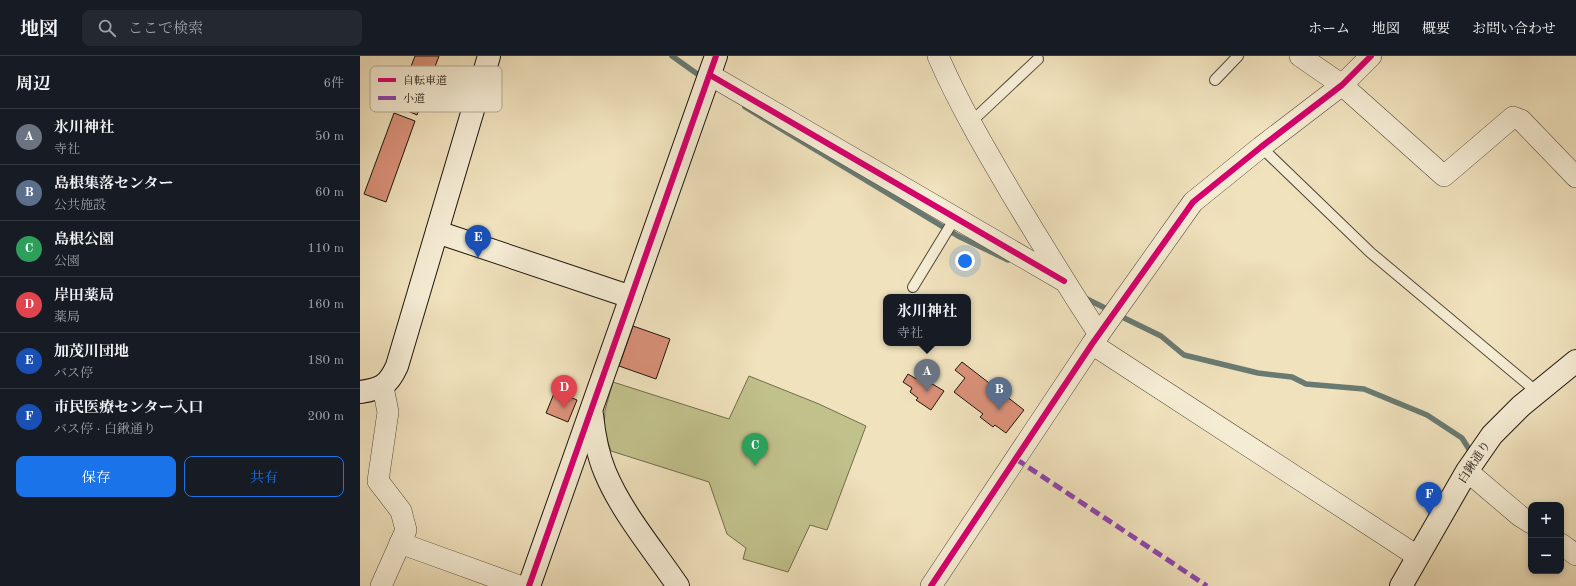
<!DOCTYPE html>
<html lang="ja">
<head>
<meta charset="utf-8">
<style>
  :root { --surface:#171b24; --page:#242831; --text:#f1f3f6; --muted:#9ea1a6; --line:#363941; --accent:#1a73e8 }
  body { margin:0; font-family:"Old Standard TT","Noto Serif JP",serif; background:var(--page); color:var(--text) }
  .controls { position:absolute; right:12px; bottom:12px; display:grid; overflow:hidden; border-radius:8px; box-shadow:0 2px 6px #0003 }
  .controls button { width:36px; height:36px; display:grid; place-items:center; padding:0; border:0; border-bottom:1px solid var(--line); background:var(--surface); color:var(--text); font:20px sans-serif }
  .you { position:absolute; left:605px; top:205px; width:14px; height:14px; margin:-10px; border:3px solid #fff; border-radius:50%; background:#1a73e8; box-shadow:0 0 0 6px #1a73e833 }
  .badge { display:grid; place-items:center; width:26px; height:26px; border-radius:50%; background:var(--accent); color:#fff; font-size:13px; font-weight:700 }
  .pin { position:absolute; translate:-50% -33px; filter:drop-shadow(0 1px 2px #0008) }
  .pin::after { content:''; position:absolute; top:21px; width:14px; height:12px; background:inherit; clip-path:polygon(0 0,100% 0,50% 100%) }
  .popup { position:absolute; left:523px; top:238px; width:88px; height:52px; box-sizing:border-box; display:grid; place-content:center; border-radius:8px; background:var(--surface); filter:drop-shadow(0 1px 3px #0005); font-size:13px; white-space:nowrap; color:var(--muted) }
  .popup b { font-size:15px; color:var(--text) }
  .popup::after { content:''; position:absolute; left:50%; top:100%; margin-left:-8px; border:8px solid transparent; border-top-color:var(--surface) }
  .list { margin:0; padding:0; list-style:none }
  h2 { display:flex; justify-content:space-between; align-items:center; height:52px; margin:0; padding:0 16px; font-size:17px }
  h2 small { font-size:13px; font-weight:400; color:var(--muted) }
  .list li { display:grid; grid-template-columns:26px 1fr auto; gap:12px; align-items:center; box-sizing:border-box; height:56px; padding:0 16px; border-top:1px solid var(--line) }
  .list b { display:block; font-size:15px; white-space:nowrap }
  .list p { margin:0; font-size:13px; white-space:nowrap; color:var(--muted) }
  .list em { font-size:13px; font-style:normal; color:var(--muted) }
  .actions { display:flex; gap:8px; padding:12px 16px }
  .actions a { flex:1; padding:9px 0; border:1px solid var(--accent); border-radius:8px; text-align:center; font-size:14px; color:var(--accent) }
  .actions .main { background:var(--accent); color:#fff }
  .icon { flex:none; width:22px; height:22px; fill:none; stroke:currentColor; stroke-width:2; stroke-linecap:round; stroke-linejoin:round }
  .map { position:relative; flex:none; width:1216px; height:530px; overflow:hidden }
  header { display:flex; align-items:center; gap:24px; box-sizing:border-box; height:56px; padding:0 20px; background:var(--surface); border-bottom:1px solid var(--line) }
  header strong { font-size:19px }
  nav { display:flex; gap:22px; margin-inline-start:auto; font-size:14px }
  .search { width:280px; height:36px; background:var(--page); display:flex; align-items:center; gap:10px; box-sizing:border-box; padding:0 14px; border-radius:8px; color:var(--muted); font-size:15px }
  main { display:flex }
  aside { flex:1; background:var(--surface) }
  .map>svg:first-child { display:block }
  .green { fill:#c1c18c; stroke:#706c4c }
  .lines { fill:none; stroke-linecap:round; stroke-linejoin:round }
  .stream { stroke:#697a72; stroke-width:5.5 }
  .building { fill:#da9179; stroke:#1e160d }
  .lane-casing { stroke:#524939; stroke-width:12 }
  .street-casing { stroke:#524939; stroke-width:22 }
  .secondary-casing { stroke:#1e160d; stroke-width:24 }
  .lane { stroke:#f5ecd4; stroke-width:10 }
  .street { stroke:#f5ecd4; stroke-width:21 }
  .secondary { stroke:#f5ecd4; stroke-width:22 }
  .quiet { stroke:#8e44ad; stroke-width:5; stroke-dasharray:10 5; stroke-linecap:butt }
  .cycleway-casing { stroke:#f5ecd4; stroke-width:8 }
  .cycleway { stroke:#d6006c; stroke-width:6 }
  .labels { text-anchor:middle; stroke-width:3.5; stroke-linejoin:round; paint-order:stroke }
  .street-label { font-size:12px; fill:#1e160d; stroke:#f5ecd4 }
  .key { fill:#f5ecd4; stroke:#b4ac98; stroke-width:1 }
  .key-label { font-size:11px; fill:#1e160d }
</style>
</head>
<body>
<header>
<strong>地図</strong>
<div class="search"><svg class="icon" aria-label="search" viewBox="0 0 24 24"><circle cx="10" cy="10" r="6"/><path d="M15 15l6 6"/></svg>ここで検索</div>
<nav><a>ホーム</a><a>地図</a><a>概要</a><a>お問い合わせ</a></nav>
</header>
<main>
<aside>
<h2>周辺<small>6件</small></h2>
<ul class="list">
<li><span class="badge" style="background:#6b7280">A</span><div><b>氷川神社</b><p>寺社</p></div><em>50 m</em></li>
<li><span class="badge" style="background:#5c6f8a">B</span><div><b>島根集落センター</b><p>公共施設</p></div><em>60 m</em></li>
<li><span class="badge" style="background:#2e9e5b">C</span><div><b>島根公園</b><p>公園</p></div><em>110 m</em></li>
<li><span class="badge" style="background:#e0444e">D</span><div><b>岸田薬局</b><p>薬局</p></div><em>160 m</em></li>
<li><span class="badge" style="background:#1a4fb4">E</span><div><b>加茂川団地</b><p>バス停</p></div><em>180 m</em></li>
<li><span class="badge" style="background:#1a4fb4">F</span><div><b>市民医療センター入口</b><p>バス停 · 白鍬通り</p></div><em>200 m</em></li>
</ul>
<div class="actions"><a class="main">保存</a><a>共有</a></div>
</aside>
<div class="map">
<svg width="1216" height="530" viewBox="0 0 1216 530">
  <rect width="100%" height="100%" fill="#f0e2bd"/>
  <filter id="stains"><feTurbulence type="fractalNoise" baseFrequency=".005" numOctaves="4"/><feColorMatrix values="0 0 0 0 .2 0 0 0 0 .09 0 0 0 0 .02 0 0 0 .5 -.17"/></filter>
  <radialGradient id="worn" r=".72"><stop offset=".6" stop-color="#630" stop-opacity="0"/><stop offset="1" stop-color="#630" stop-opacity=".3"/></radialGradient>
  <!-- green -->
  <path class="green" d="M389,320l70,28 47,22 -39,104 -17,-5 -22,47 -45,-13 3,-11 -19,-14 -18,-52 -98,-31 -7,-21 1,-20 8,-28 116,37z"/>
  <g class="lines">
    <!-- stream -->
    <g class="stream">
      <path d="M312,0l31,22"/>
      <path d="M385,51l213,129 50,24"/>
      <path d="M723,241l28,14"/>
      <path d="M758,259l43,21 23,19 74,18 34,4 14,7 58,5 63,26 35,23 10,16"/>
    </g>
  </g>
  <!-- building -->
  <g class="building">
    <path d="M55,0h24l-22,59 -21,-9z"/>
    <path d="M34,57l21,8 -29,81 -22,-8z"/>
    <path d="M273,270l37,13 -14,40 -37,-13z"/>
    <path d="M602,306l62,48 -18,23 -11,-8 -2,2 -13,-10 3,-3 -29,-22 11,-14 -10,-8z"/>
    <path d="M548,318l10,6 2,-2 8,5 1,-1 15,9 -13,19 -15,-10 2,-2 -8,-6 2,-4 -9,-6z"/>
    <path d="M195,335l22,9 -9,22 -22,-9z"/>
  </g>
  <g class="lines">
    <!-- lane casing -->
    <g class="lane-casing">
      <g id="lane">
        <path d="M855,24l23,-24"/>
        <path d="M611,66l67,-63"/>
        <path d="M901,91l110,106 166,139"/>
        <path d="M553,231l42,-69"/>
      </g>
    </g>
    <!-- street casing -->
    <g class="street-casing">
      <g id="street">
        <path d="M578,0c21,49 49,96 76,142 28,46 55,91 85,136"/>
        <path d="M940,0l42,29 102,91 69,-59 8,3 55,57"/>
        <path d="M350,19l354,206"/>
        <path d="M732,288l325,212"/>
        <path d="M1107,415l53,45 11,7"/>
        <path d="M40,487l119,43"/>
        <path d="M1201,488l15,11"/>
        <path d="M21,530l25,-56 -5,-19 -23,-30 10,-69 -5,-25"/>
        <path d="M571,530l161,-242 101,-142 68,-55 81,-62 29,-29"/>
      </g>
    </g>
    <!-- secondary casing -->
    <g class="secondary-casing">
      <g id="secondary">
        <path d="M77,176l194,65"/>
        <path d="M0,336c21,-3 28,-6 37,-26l92,-310"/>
        <path d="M232,359c2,19 5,38 13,57 17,41 48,77 73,114"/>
        <path d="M169,530l187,-530"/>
        <path d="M1041,530l66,-115 25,-36 29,-29 55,-45"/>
      </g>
    </g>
    <!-- lane -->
    <use href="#lane" class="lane"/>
    <!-- street -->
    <use href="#street" class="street"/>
    <!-- secondary -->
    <use href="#secondary" class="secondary"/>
    <!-- quiet -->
    <path class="quiet" d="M656,403l191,127"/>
    <!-- cycleway casing -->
    <g class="cycleway-casing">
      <g id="cycleway">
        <path d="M350,19l354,206"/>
        <path d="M169,530l187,-530"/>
        <path d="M571,530l161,-242 101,-142 68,-55 81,-62 29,-29"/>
      </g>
    </g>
    <!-- cycleway -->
    <use href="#cycleway" class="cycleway"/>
  </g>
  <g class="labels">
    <!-- street labels -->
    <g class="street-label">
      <text transform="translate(1114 406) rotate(-56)" y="4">白鍬通り</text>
    </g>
  </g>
  <!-- legend -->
  <rect x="10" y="10" width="132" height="46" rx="6" class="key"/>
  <rect x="18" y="22" width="18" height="4" fill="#d6006c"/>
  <rect x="18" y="40" width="18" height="4" fill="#8e44ad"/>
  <g class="key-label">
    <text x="43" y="28">自転車道</text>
    <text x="43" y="46">小道</text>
  </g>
  <rect width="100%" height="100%" filter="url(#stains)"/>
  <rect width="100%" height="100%" fill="url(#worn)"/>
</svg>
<div class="controls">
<button>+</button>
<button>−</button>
</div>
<div class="you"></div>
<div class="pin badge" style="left:567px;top:336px;background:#6b7280">A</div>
<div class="popup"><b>氷川神社</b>寺社</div>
<div class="pin badge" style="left:639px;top:354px;background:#5c6f8a">B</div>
<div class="pin badge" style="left:395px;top:410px;background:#2e9e5b">C</div>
<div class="pin badge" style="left:204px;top:352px;background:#e0444e">D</div>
<div class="pin badge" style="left:118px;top:202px;background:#1a4fb4">E</div>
<div class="pin badge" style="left:1069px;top:459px;background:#1a4fb4">F</div>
</div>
</main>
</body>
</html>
